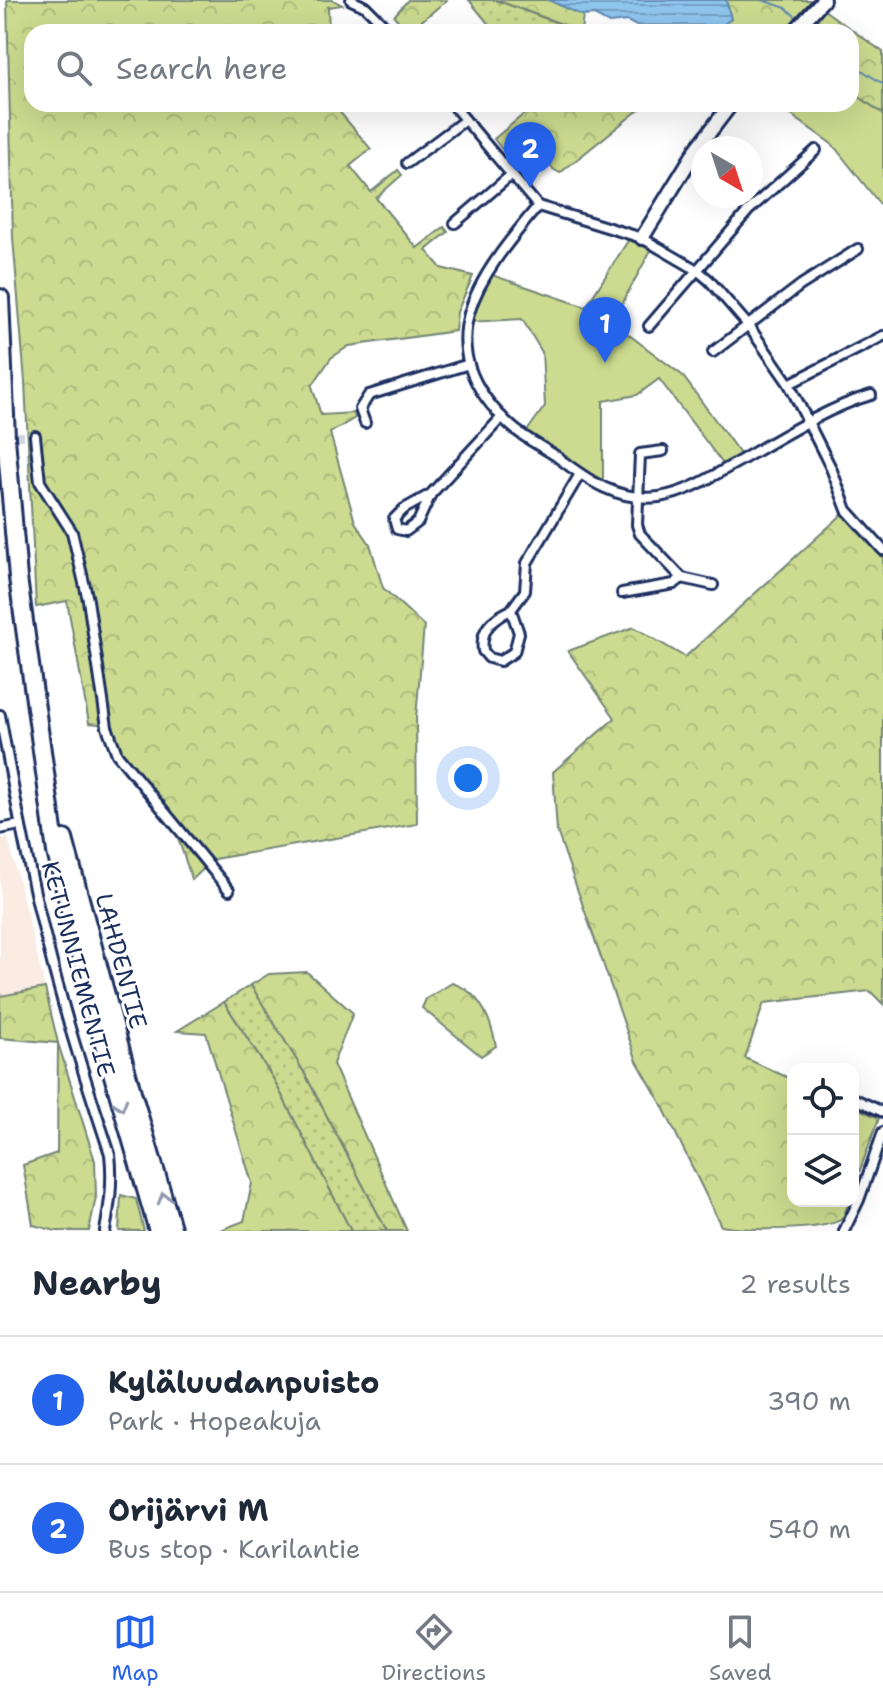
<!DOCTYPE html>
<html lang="en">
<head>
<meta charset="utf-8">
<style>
  :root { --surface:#fff; --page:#f2f2f3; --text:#1f2937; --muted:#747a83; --line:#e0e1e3; --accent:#2563eb }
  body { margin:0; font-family:"Shantell Sans",sans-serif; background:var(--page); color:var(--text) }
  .controls { position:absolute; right:24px; bottom:24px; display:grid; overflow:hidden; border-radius:16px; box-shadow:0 8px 32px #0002 }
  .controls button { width:72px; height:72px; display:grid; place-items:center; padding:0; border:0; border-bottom:2px solid var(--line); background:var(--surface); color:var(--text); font:40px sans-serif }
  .compass { position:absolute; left:691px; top:136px; width:72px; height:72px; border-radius:50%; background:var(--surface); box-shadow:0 8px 32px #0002; rotate:141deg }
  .you { position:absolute; left:468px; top:778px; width:28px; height:28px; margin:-20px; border:6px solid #fff; border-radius:50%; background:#1a73e8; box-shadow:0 0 0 12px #1a73e833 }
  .badge { display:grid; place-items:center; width:52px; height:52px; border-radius:50%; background:var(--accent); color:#fff; font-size:26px; font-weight:700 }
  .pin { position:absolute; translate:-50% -66px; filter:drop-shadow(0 2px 4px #0008) }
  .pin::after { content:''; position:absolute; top:42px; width:28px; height:24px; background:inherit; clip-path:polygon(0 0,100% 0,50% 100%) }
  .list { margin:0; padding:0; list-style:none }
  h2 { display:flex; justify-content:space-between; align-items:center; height:104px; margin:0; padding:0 32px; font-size:34px }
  h2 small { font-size:26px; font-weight:400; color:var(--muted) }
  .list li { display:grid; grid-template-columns:52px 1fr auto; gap:24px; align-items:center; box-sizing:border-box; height:128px; padding:0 32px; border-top:2px solid var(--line) }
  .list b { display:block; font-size:30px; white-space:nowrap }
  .list p { margin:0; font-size:26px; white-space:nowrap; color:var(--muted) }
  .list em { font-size:26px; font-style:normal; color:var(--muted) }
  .icon { flex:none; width:44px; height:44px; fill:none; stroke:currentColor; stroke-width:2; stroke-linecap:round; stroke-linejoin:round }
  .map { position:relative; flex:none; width:883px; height:1231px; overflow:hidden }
  .search { position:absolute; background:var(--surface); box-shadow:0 8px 32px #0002; left:24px; right:24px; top:24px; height:88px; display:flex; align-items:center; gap:20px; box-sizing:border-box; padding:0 28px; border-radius:24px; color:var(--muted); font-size:30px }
  .sheet { height:360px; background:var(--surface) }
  nav { display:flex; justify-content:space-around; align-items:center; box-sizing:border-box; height:112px; border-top:2px solid var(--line); background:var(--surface); font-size:22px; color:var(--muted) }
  nav a { display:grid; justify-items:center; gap:4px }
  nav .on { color:var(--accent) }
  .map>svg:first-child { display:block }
  .built { fill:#faebe3 }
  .grass { fill:url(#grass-dots); stroke:#748576; stroke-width:2 }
  .forest { fill:url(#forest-crowns); stroke:#748576; stroke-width:2 }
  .green { fill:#ccdb8f; stroke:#748576; stroke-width:2 }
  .water { fill:url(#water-rules); stroke:#6189b4; stroke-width:2 }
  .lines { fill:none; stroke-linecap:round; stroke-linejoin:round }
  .stream { stroke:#6189b4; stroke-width:2 }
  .street-tunnel { stroke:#d1d5df; stroke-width:8; stroke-dasharray:8 4; stroke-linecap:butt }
  .street-casing { stroke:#1b2f5e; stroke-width:14 }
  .secondary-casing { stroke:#1b2f5e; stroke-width:18 }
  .highway-casing { stroke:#1b2f5e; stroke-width:22 }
  .street { stroke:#fff; stroke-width:8 }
  .secondary { stroke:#fff; stroke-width:12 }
  .highway { stroke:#fff; stroke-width:16 }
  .oneway { stroke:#8d97ae }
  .labels { text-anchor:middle; stroke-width:6; stroke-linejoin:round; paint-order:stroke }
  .street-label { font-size:24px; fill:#1b2f5e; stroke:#fff }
</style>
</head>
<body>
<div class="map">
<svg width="883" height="1231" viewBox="0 0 883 1231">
  <defs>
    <pattern id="grass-dots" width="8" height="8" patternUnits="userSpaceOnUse" patternTransform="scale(2)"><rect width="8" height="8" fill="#ccdb8f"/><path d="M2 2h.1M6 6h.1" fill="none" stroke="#afbc7e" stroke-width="1.8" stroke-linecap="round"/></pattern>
    <pattern id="forest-crowns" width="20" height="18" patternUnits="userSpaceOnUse" patternTransform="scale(2)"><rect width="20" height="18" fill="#ccdb8f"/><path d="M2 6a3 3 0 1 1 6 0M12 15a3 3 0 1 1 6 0" fill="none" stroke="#afbc7e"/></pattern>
    <pattern id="water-rules" width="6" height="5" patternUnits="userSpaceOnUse" patternTransform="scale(2)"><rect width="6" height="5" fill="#90c5ee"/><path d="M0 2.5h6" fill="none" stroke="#75a0c4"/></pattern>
  </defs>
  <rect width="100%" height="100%" fill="#fff"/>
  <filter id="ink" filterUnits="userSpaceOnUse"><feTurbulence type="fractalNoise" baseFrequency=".0125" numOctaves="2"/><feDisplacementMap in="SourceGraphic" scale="16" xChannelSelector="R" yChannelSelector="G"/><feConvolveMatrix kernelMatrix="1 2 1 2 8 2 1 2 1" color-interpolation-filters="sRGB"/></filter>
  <g filter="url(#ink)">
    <!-- built -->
    <path class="built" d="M8,838l37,150 -45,8v-157z"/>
    <!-- grass -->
    <g class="grass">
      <path d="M469,0h27l86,32h-87z"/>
      <path d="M251,985l53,87 83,159h-36l-77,-151 -50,-78z"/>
    </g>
    <!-- forest -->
    <g class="forest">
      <path d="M7,0h326l9,5 -14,2 1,25h-297v72h301l38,45 -21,17 21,26 27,-22 4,5 -26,23 41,50 27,-21 4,5 -22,18 15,18 32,8 -16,36 -2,19 -106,15 -18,12 -19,28 9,29 33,-2 1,5 -25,15 25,89 15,22 13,44 41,38 -8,92 1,106 -203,35 -22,21 -19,-57 -74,-99 -10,-1 -22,-122 -31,6 -11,-225 -12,-144z"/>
      <path d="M408,0h39l-39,32 -14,-16z"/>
      <path d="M496,0h53l34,16 -2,15z"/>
      <path d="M726,0h86l-29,32h-71l19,-13z"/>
      <path d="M824,10l59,42v62l-32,-23v-59h-42z"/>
      <path d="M536,104h110l-86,69 -7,-4 -23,-28 -21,17 -15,-19z"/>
      <path d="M847,510l36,34v460l-13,-13 -106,12 -19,55 48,22v121h56c-2,5 -4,14 -7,18 -18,12 -95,12 -121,7l-60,-123 -24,-42 -80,-230 -4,-59 62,-54 -47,-67 66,-24 51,30z"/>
      <path d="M307,972l46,41 -20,51 74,167h-20l-83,-159 -53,-87 18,-11z"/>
      <path d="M452,983c28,8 39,36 44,63l-15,10 -59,-48 4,-9z"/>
      <path d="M45,988l13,55 37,118 1,36 -7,34h-33l-23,-6 -10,-60 34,-12 1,-110 -58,-5v-42z"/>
      <path d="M224,1002l50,78 77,151h-133l26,-10 8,-38 -46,-150 -29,-2z"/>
      <path d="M853,1106l26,12 -26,71z"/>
      <path d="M121,1195l15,4 8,32h-25z"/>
    </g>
    <!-- green -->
    <g class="green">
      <path d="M851,91l32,23v94l-50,-63 -57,-41h75z"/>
      <path d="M629,239l22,11 -39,72 70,53 58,79 -17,10 -64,-85 -22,16 -34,6v81l-17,-9 -59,-42 18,-25 -3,-54 -20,-33 -53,3 20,-48 97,33z"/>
    </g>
    <!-- water -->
    <path class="water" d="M549,0h177l5,19 -19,13h-64l-21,-11 -18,2 -15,-8 -11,1z"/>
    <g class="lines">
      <!-- stream -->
      <g class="stream">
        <path d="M762,0l24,8 11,10"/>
        <path d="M807,27v1"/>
        <path d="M851,63l32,21"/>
      </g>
      <!-- street-tunnel -->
      <path class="street-tunnel" d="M4,436h31"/>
      <!-- street casing -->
      <g class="street-casing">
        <g id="street">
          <path d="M351,0l15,7 25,25"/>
          <path d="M452,104l86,102 104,32 55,32 12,10 39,45 41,59 42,84 16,42 36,40"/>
          <path d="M407,163l58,-43"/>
          <path d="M538,206c-59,71 -115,139 -27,220 13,12 30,20 45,30 31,24 62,46 103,41 28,-4 54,-21 77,-34 40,-23 92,-56 135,-68"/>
          <path d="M455,223l56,-48"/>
          <path d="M649,326l100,-116 67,-60"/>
          <path d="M713,352l88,-67 57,-36"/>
          <path d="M789,384l94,-48"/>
          <path d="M365,423l-5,-14 9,-14 100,-31"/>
          <path d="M35,436l5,46 32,50 16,68 19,127 10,27 112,136"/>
          <path d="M663,451l-23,3 -3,71 3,9 42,44 31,7"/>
          <path d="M431,494l-27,15 -10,10 3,10 9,2 12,-9 13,-28 71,-77"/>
          <path d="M622,593l52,-9 8,-6"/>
          <path d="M511,610c-19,9 -31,19 -28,41l6,7 11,3 14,-9 5,-19 -8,-23 14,-19 2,-28 53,-89"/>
          <path d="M0,715c17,95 35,189 61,281 14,53 32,106 49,158 3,27 0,50 -5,77"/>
          <path d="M0,829l20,-4"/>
          <path d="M853,1098l30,14"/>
          <path d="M844,1231l15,-31 24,-68"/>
        </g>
      </g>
      <!-- secondary casing -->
      <g class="secondary-casing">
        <g id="secondary">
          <path d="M794,32l29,-32"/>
          <path d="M642,238l54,-88 35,-46"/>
        </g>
      </g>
      <!-- highway casing -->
      <g class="highway-casing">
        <g id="highway">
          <path d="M0,298l6,140 12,140 38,274 39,161 63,218"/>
          <path d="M64,839l68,253 41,139"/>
        </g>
      </g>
      <!-- street -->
      <use href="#street" class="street"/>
      <!-- secondary -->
      <use href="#secondary" class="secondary"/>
      <!-- highway -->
      <use href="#highway" class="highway"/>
    </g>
    <!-- one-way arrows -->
    <defs><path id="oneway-chevron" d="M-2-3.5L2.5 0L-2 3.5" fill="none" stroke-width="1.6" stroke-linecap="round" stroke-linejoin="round" transform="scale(2)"/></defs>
    <g class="oneway">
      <use href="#oneway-chevron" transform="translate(121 1105) rotate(74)"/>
      <use href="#oneway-chevron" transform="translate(164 1198) rotate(-106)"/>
    </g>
  </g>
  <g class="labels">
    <!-- street labels -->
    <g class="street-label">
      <text transform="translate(121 961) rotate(75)" y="8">LAHDENTIE</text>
      <text transform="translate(78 969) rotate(75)" y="8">KETUNNIEMENTIE</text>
    </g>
  </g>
</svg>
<div class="controls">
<button><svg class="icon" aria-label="locate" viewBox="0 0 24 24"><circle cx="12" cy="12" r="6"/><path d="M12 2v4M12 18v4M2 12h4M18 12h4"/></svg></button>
<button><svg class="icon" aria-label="layers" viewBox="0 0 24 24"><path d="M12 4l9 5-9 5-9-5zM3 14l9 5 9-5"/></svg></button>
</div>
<svg class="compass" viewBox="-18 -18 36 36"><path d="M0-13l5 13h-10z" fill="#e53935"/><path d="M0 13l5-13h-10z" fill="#747a83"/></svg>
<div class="you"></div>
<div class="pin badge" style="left:605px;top:363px">1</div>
<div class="pin badge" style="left:530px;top:188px">2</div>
<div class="search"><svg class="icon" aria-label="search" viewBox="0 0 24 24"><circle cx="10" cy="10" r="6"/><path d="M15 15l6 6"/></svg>Search here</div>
</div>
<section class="sheet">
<h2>Nearby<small>2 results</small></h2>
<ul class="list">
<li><span class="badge">1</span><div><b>Kyläluudanpuisto</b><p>Park · Hopeakuja</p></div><em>390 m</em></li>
<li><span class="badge">2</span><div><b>Orijärvi M</b><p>Bus stop · Karilantie</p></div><em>540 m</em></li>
</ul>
</section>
<nav>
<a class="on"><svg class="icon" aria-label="map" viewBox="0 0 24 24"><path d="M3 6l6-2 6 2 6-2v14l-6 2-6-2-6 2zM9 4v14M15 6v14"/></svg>Map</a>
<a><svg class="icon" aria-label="directions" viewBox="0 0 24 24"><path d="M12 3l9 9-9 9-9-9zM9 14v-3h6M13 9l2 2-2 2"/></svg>Directions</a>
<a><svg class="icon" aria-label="saved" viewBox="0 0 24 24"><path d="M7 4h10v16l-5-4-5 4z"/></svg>Saved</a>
</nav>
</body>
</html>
